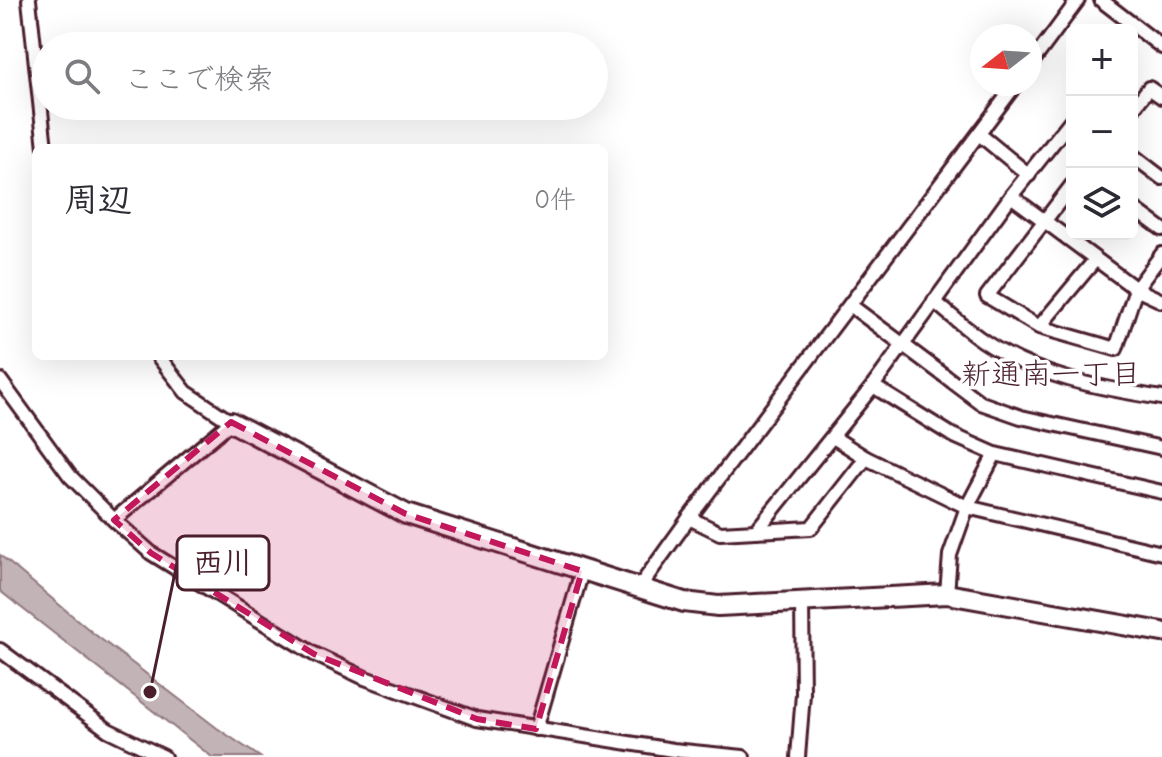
<!DOCTYPE html>
<html lang="ja">
<head>
<meta charset="utf-8">
<style>
  :root { --surface:#fff; --page:#f7f7f7; --text:#2b2b33; --muted:#7c7c81; --line:#e1e1e2 }
  body { margin:0; font-family:"Comic Neue","Klee One",sans-serif; background:var(--page); color:var(--text) }
  .controls { position:absolute; right:24px; top:24px; display:grid; overflow:hidden; border-radius:12px; box-shadow:0 8px 32px #0002 }
  .controls button { width:72px; height:72px; display:grid; place-items:center; padding:0; border:0; border-bottom:2px solid var(--line); background:var(--surface); color:var(--text); font:40px sans-serif }
  .compass { position:absolute; left:970px; top:24px; width:72px; height:72px; border-radius:50%; background:var(--surface); box-shadow:0 8px 32px #0002; rotate:253deg }
  .list { margin:0; padding:0; list-style:none }
  h2 { display:flex; justify-content:space-between; align-items:center; height:104px; margin:0; padding:0 32px; font-size:34px }
  h2 small { font-size:26px; font-weight:400; color:var(--muted) }
  .icon { flex:none; width:44px; height:44px; fill:none; stroke:currentColor; stroke-width:2; stroke-linecap:round; stroke-linejoin:round }
  .map { position:relative; flex:none; width:1162px; height:757px; overflow:hidden }
  .search { position:absolute; background:var(--surface); box-shadow:0 8px 32px #0002; left:32px; top:32px; width:576px; height:88px; display:flex; align-items:center; gap:20px; box-sizing:border-box; padding:0 28px; border-radius:44px; color:var(--muted); font-size:30px }
  .panel { position:absolute; background:var(--surface); box-shadow:0 8px 32px #0002; left:32px; top:144px; width:576px; height:216px; border-radius:12px }
  .map>svg:first-child { display:block }
  .water { fill:#c1b3b6; stroke:#91787e; stroke-width:2 }
  .lines { fill:none; stroke-linecap:round; stroke-linejoin:round }
  .street-casing { stroke:#4a1f2b; stroke-width:18 }
  .secondary-casing { stroke:#4a1f2b; stroke-width:24 }
  .street { stroke:#fff; stroke-width:12 }
  .secondary { stroke:#fff; stroke-width:18 }
  .marked { fill:#c2185b; fill-opacity:0.2; stroke:#c2185b; stroke-width:6; stroke-dasharray:16 10; stroke-linejoin:round }
  .labels { text-anchor:middle; stroke-width:7; stroke-linejoin:round; paint-order:stroke }
  .neighbourhood-label { font-size:30px; fill:#4a1f2b; stroke:#fff }
  .leader { fill:none; stroke:#4a1f2b; stroke-width:3 }
  .callout-dot { fill:#4a1f2b; stroke:#fff; stroke-width:3 }
  .callout { fill:#fff; stroke:#4a1f2b; stroke-width:3 }
  .callout-label { font-size:30px; text-anchor:middle; font-weight:bold; fill:#4a1f2b }
</style>
</head>
<body>
<div class="map">
<svg width="1162" height="757" viewBox="0 0 1162 757">
  <rect width="100%" height="100%" fill="#fff"/>
  <filter id="ink" filterUnits="userSpaceOnUse"><feTurbulence type="fractalNoise" baseFrequency=".0125" numOctaves="2"/><feDisplacementMap in="SourceGraphic" scale="16" xChannelSelector="R" yChannelSelector="G"/><feConvolveMatrix kernelMatrix="1 2 1 2 8 2 1 2 1" color-interpolation-filters="sRGB"/></filter>
  <g filter="url(#ink)">
    <!-- water -->
    <path class="water" d="M0,555l93,78 124,95 43,29h-48l-212,-166z"/>
    <g class="lines">
      <!-- street casing -->
      <g class="street-casing">
        <g id="street">
          <path d="M29,0l16,148"/>
          <path d="M1101,0l61,47"/>
          <path d="M1030,65l48,-65"/>
          <path d="M1132,110l17,-22 13,9"/>
          <path d="M979,134l50,41"/>
          <path d="M1132,155l30,23"/>
          <path d="M1072,185l-85,111 52,31 77,22 20,-60 26,-35"/>
          <path d="M1011,196l125,93 26,12"/>
          <path d="M1132,207l30,22"/>
          <path d="M934,301c15,13 31,27 48,39 54,37 117,48 180,58"/>
          <path d="M850,305l131,98 40,14 141,31"/>
          <path d="M1039,327l56,-67"/>
          <path d="M0,380l70,96 44,44 37,33 163,101 51,24 112,41 196,31 70,7"/>
          <path d="M873,386l79,49 43,19 167,38"/>
          <path d="M833,437l33,21 101,49 195,46"/>
          <path d="M689,518l31,15 91,-5 55,-70"/>
          <path d="M114,520l117,-98 -45,-30 -28,-36"/>
          <path d="M756,531l117,-145 138,-190 61,-77"/>
          <path d="M638,589l51,-71 327,-434"/>
          <path d="M947,594l3,-39 17,-48 28,-53"/>
          <path d="M0,650l108,80 56,27"/>
          <path d="M536,729l46,-158"/>
          <path d="M798,757l5,-63 -1,-92"/>
        </g>
      </g>
      <!-- secondary casing -->
      <g class="secondary-casing">
        <path id="secondary" d="M231,422l175,92 278,88 34,4 229,-12 215,38"/>
      </g>
      <!-- street -->
      <use href="#street" class="street"/>
      <!-- secondary -->
      <use href="#secondary" class="secondary"/>
    </g>
  </g>
  <!-- marked area -->
  <path class="marked" d="M231,422l175,92 176,57 -46,158 -59,-10 -163,-65 -163,-101 -37,-33z"/>
  <g class="labels">
    <!-- neighbourhood labels -->
    <g class="neighbourhood-label">
      <text x="1051" y="384">新通南一丁目</text>
    </g>
  </g>
  <!-- callouts -->
  <path class="leader" d="M150 692L177 563"/>
  <circle class="callout-dot" cx="150" cy="692" r="8"/>
  <rect class="callout" x="177" y="536" width="92" height="54" rx="8"/>
  <g class="callout-label">
    <text x="223" y="573">西川</text>
  </g>
</svg>
<div class="controls">
<button>+</button>
<button>−</button>
<button><svg class="icon" aria-label="layers" viewBox="0 0 24 24"><path d="M12 4l9 5-9 5-9-5zM3 14l9 5 9-5"/></svg></button>
</div>
<svg class="compass" viewBox="-18 -18 36 36"><path d="M0-13l5 13h-10z" fill="#e53935"/><path d="M0 13l5-13h-10z" fill="#7c7c81"/></svg>
<div class="search"><svg class="icon" aria-label="search" viewBox="0 0 24 24"><circle cx="10" cy="10" r="6"/><path d="M15 15l6 6"/></svg>ここで検索</div>
<section class="panel">
<h2>周辺<small>0件</small></h2>
<ul class="list">
</ul>
</section>
</div>
</body>
</html>
